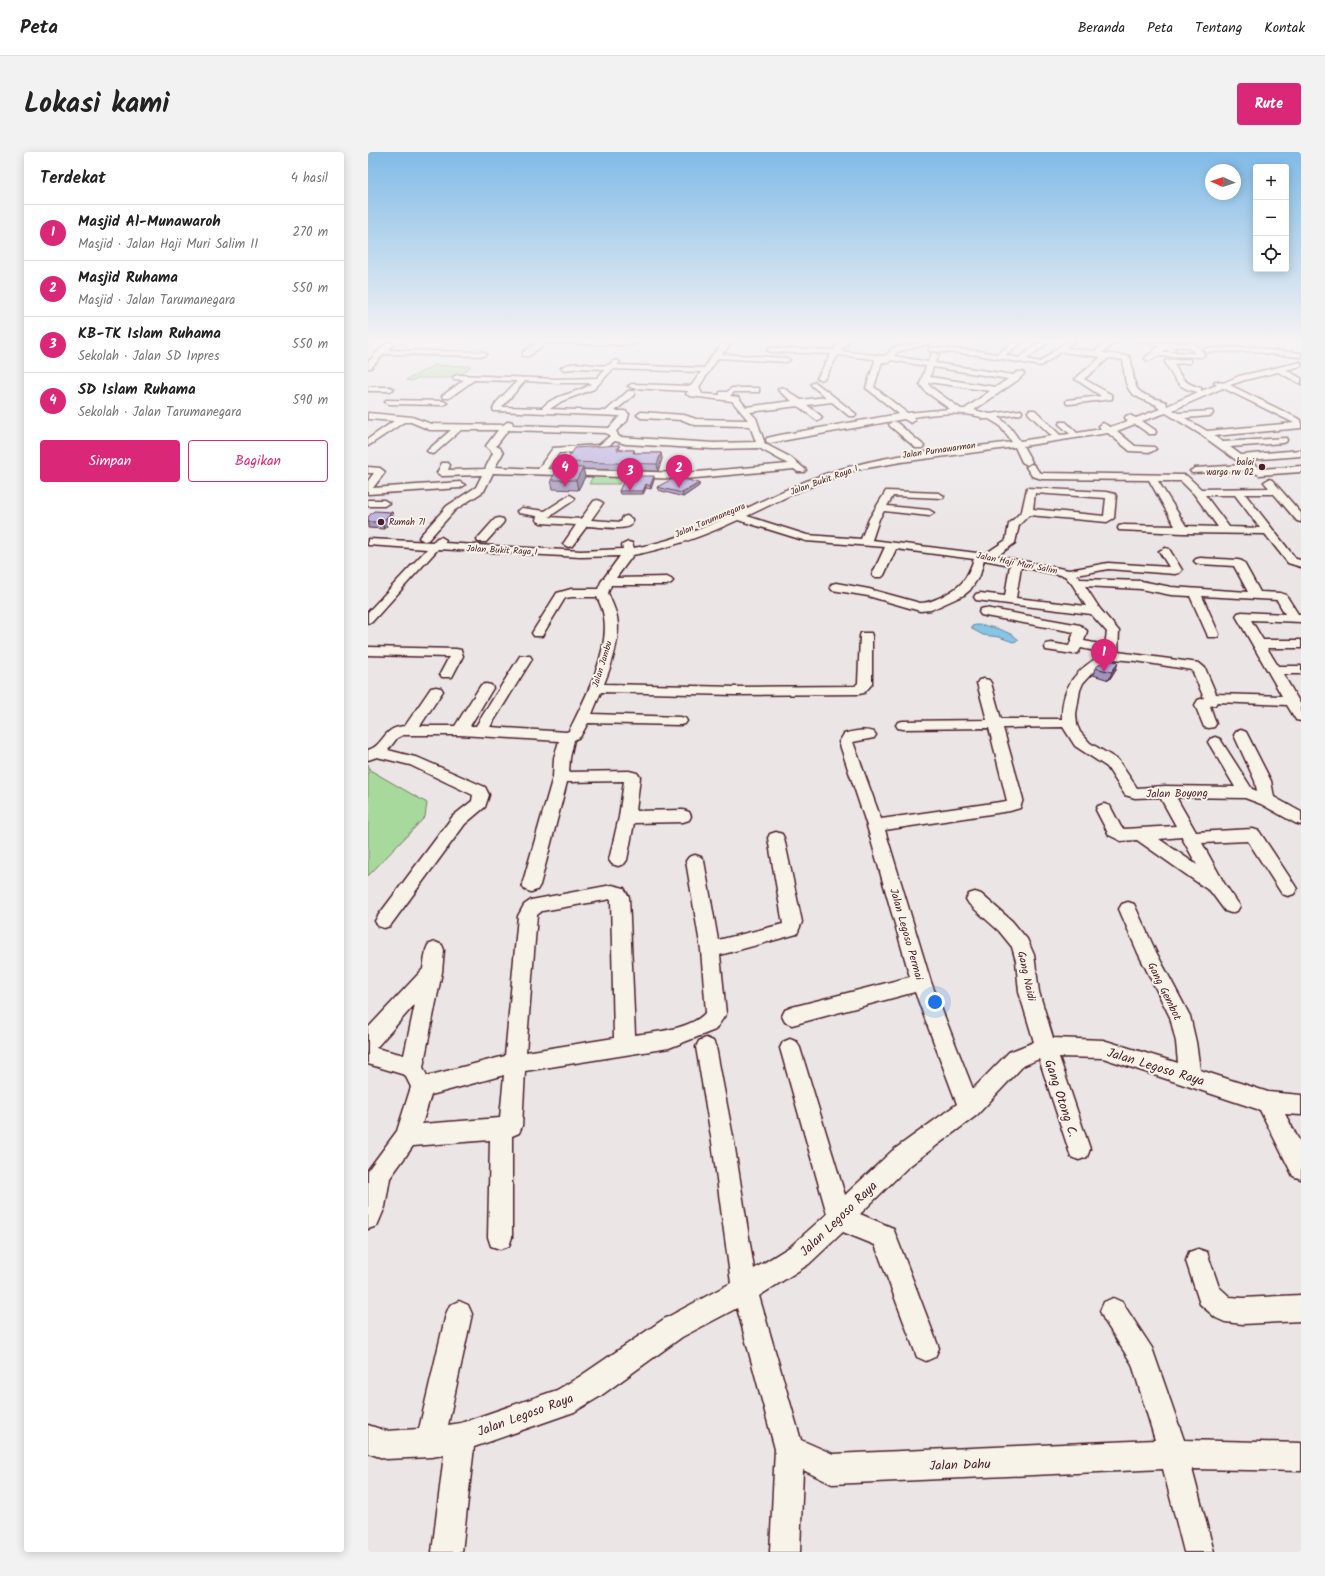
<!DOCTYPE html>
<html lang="id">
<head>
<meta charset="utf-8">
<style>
  :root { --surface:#fff; --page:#f2f2f2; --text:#222; --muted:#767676; --line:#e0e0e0; --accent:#db2777 }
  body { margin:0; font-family:Kalam,sans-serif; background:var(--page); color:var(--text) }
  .controls { position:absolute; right:12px; top:12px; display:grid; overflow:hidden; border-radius:4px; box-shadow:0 2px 10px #0003 }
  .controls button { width:36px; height:36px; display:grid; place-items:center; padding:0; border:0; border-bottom:1px solid var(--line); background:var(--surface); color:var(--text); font:20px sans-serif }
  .compass { position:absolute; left:837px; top:12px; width:36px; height:36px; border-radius:50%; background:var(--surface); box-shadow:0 2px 10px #0003; rotate:273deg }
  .you { position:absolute; left:567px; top:850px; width:14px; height:14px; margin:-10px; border:3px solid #fff; border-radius:50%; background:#1a73e8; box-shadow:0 0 0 6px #1a73e833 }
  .badge { display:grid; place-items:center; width:26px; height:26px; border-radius:50%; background:var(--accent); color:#fff; font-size:13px; font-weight:700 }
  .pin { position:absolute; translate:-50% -33px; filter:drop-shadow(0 1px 2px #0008) }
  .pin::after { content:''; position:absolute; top:21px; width:14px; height:12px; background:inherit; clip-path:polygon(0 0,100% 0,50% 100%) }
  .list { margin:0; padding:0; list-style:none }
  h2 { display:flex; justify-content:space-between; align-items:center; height:52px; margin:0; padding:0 16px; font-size:17px }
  h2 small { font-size:13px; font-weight:400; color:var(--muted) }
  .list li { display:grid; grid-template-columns:26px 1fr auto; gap:12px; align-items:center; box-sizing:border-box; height:56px; padding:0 16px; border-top:1px solid var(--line) }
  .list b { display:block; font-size:15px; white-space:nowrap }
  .list p { margin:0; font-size:13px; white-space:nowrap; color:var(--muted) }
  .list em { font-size:13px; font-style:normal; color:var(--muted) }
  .actions { display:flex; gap:8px; padding:12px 16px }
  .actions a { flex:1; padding:9px 0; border:1px solid var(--accent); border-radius:4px; text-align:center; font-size:14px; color:var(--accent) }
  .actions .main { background:var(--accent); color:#fff }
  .icon { flex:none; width:22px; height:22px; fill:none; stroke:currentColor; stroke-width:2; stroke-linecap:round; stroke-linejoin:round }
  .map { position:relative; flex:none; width:933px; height:1400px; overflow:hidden; border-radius:4px }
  header { display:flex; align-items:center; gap:24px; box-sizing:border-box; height:56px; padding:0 20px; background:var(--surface); border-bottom:1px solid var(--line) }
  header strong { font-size:19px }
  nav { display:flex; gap:22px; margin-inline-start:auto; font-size:14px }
  .intro { display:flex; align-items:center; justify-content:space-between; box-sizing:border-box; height:96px; padding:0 24px }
  h1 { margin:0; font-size:28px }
  .button { padding:10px 18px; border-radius:4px; background:var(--accent); color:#fff; font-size:14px; font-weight:700 }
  main { display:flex; gap:24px; padding:0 24px }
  aside { flex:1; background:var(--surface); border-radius:4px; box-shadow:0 2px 10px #0003 }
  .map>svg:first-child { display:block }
  .green { fill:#a6d99b; stroke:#787c63 }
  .water { fill:#85c5e6; stroke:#6d839b }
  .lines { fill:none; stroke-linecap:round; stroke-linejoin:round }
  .minor-casing { stroke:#4a1f2b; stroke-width:3 }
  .minor { fill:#f7f3e8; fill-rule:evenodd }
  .wall { fill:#a196c0; stroke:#4a1f2b }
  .shaded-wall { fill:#837a9c; stroke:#4a1f2b }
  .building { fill:#bbaedf; stroke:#4a1f2b }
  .poi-dot { fill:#4a1f2b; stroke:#f7f3e8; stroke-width:1.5 }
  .labels { text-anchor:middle; stroke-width:4; stroke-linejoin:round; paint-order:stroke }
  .far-street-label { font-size:9px; fill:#4a1f2b; stroke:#f7f3e8 }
  .far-poi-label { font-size:9px; fill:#4a1f2b; stroke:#f7f3e8; text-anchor:end }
  .street-label { font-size:11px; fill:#4a1f2b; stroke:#f7f3e8 }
  .near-street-label { font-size:13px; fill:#4a1f2b; stroke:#f7f3e8 }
</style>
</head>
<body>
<header>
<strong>Peta</strong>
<nav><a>Beranda</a><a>Peta</a><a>Tentang</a><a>Kontak</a></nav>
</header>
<div class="intro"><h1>Lokasi kami</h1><a class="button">Rute</a></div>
<main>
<aside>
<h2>Terdekat<small>4 hasil</small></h2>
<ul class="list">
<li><span class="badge">1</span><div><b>Masjid Al-Munawaroh</b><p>Masjid · Jalan Haji Muri Salim II</p></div><em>270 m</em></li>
<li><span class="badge">2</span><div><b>Masjid Ruhama</b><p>Masjid · Jalan Tarumanegara</p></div><em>550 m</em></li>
<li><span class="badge">3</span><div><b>KB-TK Islam Ruhama</b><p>Sekolah · Jalan SD Inpres</p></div><em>550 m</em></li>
<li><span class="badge">4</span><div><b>SD Islam Ruhama</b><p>Sekolah · Jalan Tarumanegara</p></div><em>590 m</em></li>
</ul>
<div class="actions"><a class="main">Simpan</a><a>Bagikan</a></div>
</aside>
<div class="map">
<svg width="933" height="1400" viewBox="0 0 933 1400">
  <rect width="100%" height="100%" fill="#ebe5e6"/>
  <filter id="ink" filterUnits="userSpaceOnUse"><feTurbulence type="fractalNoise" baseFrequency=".025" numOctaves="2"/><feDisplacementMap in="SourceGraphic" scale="8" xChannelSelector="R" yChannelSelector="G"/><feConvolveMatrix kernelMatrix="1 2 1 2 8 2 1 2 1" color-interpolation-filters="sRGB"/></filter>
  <g filter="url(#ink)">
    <!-- green -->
    <g class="green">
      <path d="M67,213l36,1 -13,12h-40l-7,3 -5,-1z"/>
      <path d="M225,324l30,1 -4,7h-30z"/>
      <path d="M0,612l2,6 57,33 -2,14 -57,59z"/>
    </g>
    <!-- water -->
    <path class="water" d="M608,473c12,0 34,6 43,15l-6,2 -14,-5 -16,-2 -11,-6v-3z"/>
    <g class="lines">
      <!-- minor casing -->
      <g class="minor-casing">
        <g id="minor">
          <path d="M171,189h9l-19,15h-6v-4z"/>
          <path d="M180,189h95l-12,4 -79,-2z"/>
          <path d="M358,189h8l-12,13 64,4 4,2 -4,2 -68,-4 -19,29 3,7 18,1v-3h7l5,-4h27v4h-25l-4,4 8,1 8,10 46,-6 -13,-10 -1,-2 4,-2 19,13 25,-3 -14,-11 -1,-2 4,-2 41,32 -1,2h-6l-17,-14 -25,3 14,11 1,2 -4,3 -20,-15 -48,6 6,6 9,26 25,13 16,13 -2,2h-6l-4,-3 -109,10 -192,-6 -9,18 -29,19 -27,30 -4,1 -5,-3 1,-2 27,-30 29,-19 6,-12 -40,1 -5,-3 5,-10h6l2,2 -2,5 37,-1 8,-16 -7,-7 12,-16h-37l-26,23 -3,1 -5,-3 2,-2 22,-19h-21l-19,-8h-7l-36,24v-7l26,-18 -26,-2v-6l44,4 19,7 72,1 6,-4 3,1 1,3 96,3 11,-12 -126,-5 -1,-2 3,-6 21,-22 -43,-1 -25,18h-6l-1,-2 22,-16 -10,-1 -1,-2 4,-2 101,4 39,-1 8,-9 -26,-1 -14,2 -4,-2c12,-10 34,0 47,-3 3,-1 5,-4 8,-5l4,2 -3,3 87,3 9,-14zM245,217l88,3 -10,14 -59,-2 -4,2 4,2 56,3 -2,3 4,2 42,5 16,19 -52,-1 -12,-4 -43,-3 -4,3 4,3 42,2 12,5 55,1 6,16 -42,1 -95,-6 -3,-6 11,-10 2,-7 -4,-3h-10l19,-16v-4h-6l-22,20 -56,-2 12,-8 32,-12zM157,229l33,2h34c-15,12 -37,10 -50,25l-40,-1zM140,278l98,3 4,3 -11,9 -46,3 -15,21 -43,-2 8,-14 -3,-5 -4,-2zM247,289l11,3 88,5 45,-1 29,16 -103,9 -138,-4 12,-16 42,-2z"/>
          <path d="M473,189h9l-10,10 43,5 4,-1 5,-7 33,-7h9l-6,3 -31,8 -3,4 34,6 4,-9h3l4,2 -4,8 78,12 4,-3h6l1,2 -6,6 -44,30 16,4 31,-4 1,2 -1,2 -22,3 11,10 10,14 32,-5 -23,-22 -1,-2 1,-2h6l25,25 10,-1 -11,-10 1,-2h6l11,11 24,-4 -2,-3 4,-3 7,4 18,-6 -3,-3 1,-2 3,-1 7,3 24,-9 -4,-3 1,-1c-31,-11 -31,-13 -34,-45l-14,-2 -25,21 28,16v4l-42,5h-3l-1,-2 1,-2 34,-4 -26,-17 26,-22 -40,-5 -20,14 -63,-11 -46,-4h-3v-4l49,4 19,3 18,-13h9l-19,14 14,3 23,-17h8l-23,18 13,3 27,-21h8l-9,7 29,3 14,-10h8l-15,12 27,3 2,4c5,34 2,31 35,42l1,4 31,-14c-20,-3 -24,-13 -33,-30l1,-2 24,-1v4l-16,1c8,15 10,19 27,24v3l16,-6 -3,-2 1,-2 8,2 16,-7 62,-14v4l-15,4 15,8v6l-23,-12 -33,8 -15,5 71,35v8l-87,8 9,6 63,-4 1,2 -1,2 -3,1 -53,4 11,8 60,-5v6l-53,4 13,9 40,-3v6l-42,3 -9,-5 -58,3 -2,-2 5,-3 48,-3 -43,-31 -34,-21 -24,8 13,9 1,2 -1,2h-6l-14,-10 -18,7 18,15 19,1 2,2 -5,3 -21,-1 -22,-18 -85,13 9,16 -5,3 -5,-3 -7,-15 -114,15 -45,8 -55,20 -54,26 60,19 54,4 8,-20 17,-28 53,2 5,3 -1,2 -50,-2 -6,10 42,4 5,3 -5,3 -45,-5 -5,8 -7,21 113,14 21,-14 3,-16 13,-13 5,-23 79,4 9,2 1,2 -2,22 -7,4 -78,-7 -10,10 -4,18 -18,13 72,14 39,-7 61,4 -10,-16 6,-3 4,1 13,21 -3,3 -4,1 -67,-5 -31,6 3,4 61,2 30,6 77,5 -14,-26 -34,-2 -4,-1 -2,-2 2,-2 4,-1 38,2 4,1 2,2 16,29 20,1 6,2 12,19h3v8l-50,-2 12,20h38v8h-34l11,18h23v8h-18l18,31v16l-5,-1 -9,-15 -70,-3 -2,3 -5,1 6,18 -2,3 -5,1 -5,-1 -9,-22 3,-5 6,-2 -12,-28 -56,-9 -23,-2 -21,14 -9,10 -3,7 -4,24 1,11 3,7 10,11 28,17 19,28 28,-2 70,1 -27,-45 2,-3 5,-2 5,2 32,50 5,2 -2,-10 -21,-46 2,-3 5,-2 5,2 25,49 3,16 27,15v13l-6,-2 -34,-19 -16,-6 -69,-1 20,35 57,-3 6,2 35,53 3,5 -3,5 -6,2 -6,-2 -34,-53 -46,2 22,40 16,23 -3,5 -6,2 -6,-2 -14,-19 -74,-52 -16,1 -12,-6 -13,-25 2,-4 6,-2 6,2 11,21 3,2 52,-3 -16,-29 -25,1 -10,-3 -18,-28 -32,-21 -12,-19 -60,1 20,71 -3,9 -10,3 -125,19 46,152 42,107 36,-37 25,-10 -15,-50 -3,-31 -4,-14 -13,-16 -30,-27 -3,-5 3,-5 6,-2 6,2 31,27 15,18 7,16 5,37 14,46 50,2 75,23 -2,-21 -6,-25 -32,-64 -19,-44 3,-5 6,-2 6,2 22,48 34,64 6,26 4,28 68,22 33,3v20l-16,-1 16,30v35l-8,-3 -33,-66 -157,-52 -44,-1 31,92 -3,8 -8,3 -8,-3 -32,-98 -16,7 -46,49 -69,52 -48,47 33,14 46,120 -4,9 -9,4 -9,-4 -42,-112 -32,-13 -34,32 -50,32 42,144 32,14 322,-14 -23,-76 -28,-44 -4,-9 4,-9 9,-4 9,4 30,46 32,92 117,3v28l-109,-2 22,83h-30l-21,-83 -331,15 -29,-14 -3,82h-30l5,-103 -38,-141 -55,29 -83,60 -25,15 -100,35 -12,105h-30l12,-97 -13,2 -45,2 -18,-6v-28l18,6 33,-2 27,-115 4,-9 9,-4 9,4 4,9 -24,111 13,-2 96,-33 22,-13 85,-58 67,-36 -19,-141 -16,-95 3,-6 7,-3 7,3 3,6 18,95 20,127 37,-23 36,-32 -47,-166 3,-6 7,-3 7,3 3,6 45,147 47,-44 65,-47 -42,-112 -123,33 -7,-3 -3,-6 3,-6 7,-3 118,-30 -43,-151 -28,-84 5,-8c9,-3 21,-5 30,-2l2,3 -2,3 -21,4 28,77 126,-18 -18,-73 -86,1 -5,-1 -2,-3 2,-3 5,-1 84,-1 -10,-37 2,-3 5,-1 5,1 2,3 10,36h61c-1,-34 15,-50 43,-66l-24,-5 -3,5 -5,1 -27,-4 -1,-3 1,-3 5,-1 18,3 5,-14 -89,-16 -4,-1 -2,-3 2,-3 4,-1 95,17 7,6 -3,10 21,4 2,-13 -16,-18 -115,-14 -2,-3 2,-3 4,-1 25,3 5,-31 -26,-5 -4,15 -10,15 -6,5 -33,15 -11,1 -52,-15 -36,-6 -2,-3 2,-3 4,-1 33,6 51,14c8,0 14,-3 21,-6 21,-11 25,-16 33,-38l-78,-10 -12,26 -2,2h-8l-2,-2 13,-28 -79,-6 -68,-21c-34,16 -68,28 -105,35l-17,23 51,-1 4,2 2,2 -2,2 -4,2h-56l-3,8c3,8 7,15 9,24 4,21 -5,47 -13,67l132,3 119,-1 3,-3 2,-47 1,-3h10l1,3v48l-8,9 -5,1 -123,1 -135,-3 -9,22 88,3 5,1 2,3 -2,3 -5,1 -92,-2 -8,14 -6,3 -4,18 -1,14 60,-1 8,2 3,4 -4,34 47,-1 6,2 2,4 -2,4 -6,2 -49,1 -7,37 -3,4 -6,2 -6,-2 -3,-4 10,-43 5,-36 -57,1 -27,103 -3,5 -6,2 -6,-2 -3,-5 31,-108 1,-19 5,-17 -99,-6h-57l-6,3 -9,12 31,8 66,29 4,8 -4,12 -20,17 -75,102 -6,2 -6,-2 -3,-5 3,-5 75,-100 19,-15 1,-6 -63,-30 -33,-8 -9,3v-10c16,-4 14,-23 37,-24l26,-38 5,-1 5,1 2,3 -23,35h35l26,-41 5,-1 5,1 2,3 -23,38h6l44,-70h10l2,3 -42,68 76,5 3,-1c15,-30 41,-80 35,-114 -1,-7 -4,-14 -7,-20h-25l-7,1 -23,38h-8l-2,-3 25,-40 14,-4h27l3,-7 19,-26 -39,1 -143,-8 -66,73 -4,1v-11l59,-63 -59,-4v-6l65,3 4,-4 4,-1 5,3 -2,3 137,8 42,-2 -1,-4 6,-3 4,1 2,5c33,-6 64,-17 95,-32v-3h8c37,-18 75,-37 115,-47 52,-14 107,-17 160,-24l-13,-17 -10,-6h-7l-1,-2c-22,-6 -46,-3 -68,0l2,3 -4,3 -7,-4 -134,24 -3,-1 -1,-2 1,-2 13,-3 119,-21 -33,-26 9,-27 -1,-2 -36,-4 -13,23 -4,2 -4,-2 14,-24 -60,-2 -4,-2 4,-2 63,2 3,-7zM523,208l35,6 -6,18 6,8 24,17 -43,4 -33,-26 8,-25 6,1zM565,215l75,12 -12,8 -66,-10zM561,230l61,9 -25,18h-4l-29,-21 -4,-4zM855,236l71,35 -87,8 -22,-13 24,-2 3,-1 1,-2 -1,-2 -34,2 -5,-3zM667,341l71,5 -2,18 -71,-7zM653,415l44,9 7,8 14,22 -70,-8zM717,434l56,3 30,6 19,1 17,38 1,3h10l1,-3 -17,-38 75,4 8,14 -43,-2 -4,1 -2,3 46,80 -66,-2 -11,-26 -6,-5 -81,-11 1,-21 -19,-22zM814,685v1l15,27 -38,-26z"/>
          <path d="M770,189l53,2h3l11,12 -4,2 -44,-1 -8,5 -4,-2 1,-2 14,-11 -18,-3zM804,195h17l6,6 -24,-1 4,-2zM798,197l5,3h-9z"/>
          <path d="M19,190h6l1,2 -6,6 95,2 4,2 -4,2 -99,-2 -13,14h-3v-6z"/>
          <path d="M889,195l11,3 33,3v4l-33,-3 -12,-3 -49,1 -4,-2 4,-2z"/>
          <path d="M0,235h22l4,2 -4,2h-22z"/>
          <path d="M18,248l57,1 4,2 -4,2 -54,-1 -4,-2z"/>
          <path d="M525,269l3,1 26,22 2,2 -2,2h-6l-26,-22 -1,-2z"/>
          <path d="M663,312l3,1 5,7 3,1 142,2 3,1 14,13 68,-1 -5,-6 5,-3 3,1 29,33v9l-4,-1 -23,-27h-29l51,65 5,1v7l-13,-4 -23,-29 -82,-1 -64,-3 -1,-2 1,-2 4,-1 52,1 -26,-46 -107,-1 -10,-3 -6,-9zM790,329h23l13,13 24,33 -32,-1zM837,343h30l25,33 -31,-1z"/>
          <path d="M0,315l12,1 5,4 -12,16 87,-6 5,3 -5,3 -92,6v-13l6,-8h-6z"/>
          <path d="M202,343l5,3 -1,2 -25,17 32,2 13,-18 4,-1 5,3 -12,17 30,2 2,-5 4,-1 5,3c0,2 0,5 -1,6 -5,6 -36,1 -44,1l-15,20 -4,1 -5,-3 13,-19 -35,-2 -5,-3 1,-4 -19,-3 -1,-2 5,-3 23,3z"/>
          <path d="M0,348h16l5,3 -5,3h-16z"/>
          <path d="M131,366l4,1 1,2 -1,2 -17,19h-8l-1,-2 1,-2 17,-19z"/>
          <path d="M0,495l88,2 5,1 2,6 -11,21h-10l-2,-3 9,-17 -81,-2z"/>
          <path d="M408,680l6,2 2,4 18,84 -5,12 -77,21 6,59 -11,16 -46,18 -144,23 -3,55 -3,7 -7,3v101l-3,9 -9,3 -9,-3 -3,-9 2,-97 -77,6 -23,32 -5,29 -8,19 -9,3v-59l29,-39 14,-44 -6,-12 -37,-11v-36l55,-59 3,-19 2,-5 7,-3 7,3 2,5 -2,22 -19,95 4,9 78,-20 13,-140 6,-11 7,-5 81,-15 12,3 5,9 6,138c21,-3 57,-6 71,-23l-5,-62 -15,-89 3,-4 6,-2 6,2 3,4 14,79 65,-16 -15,-86 2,-4zM243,747l3,139 -88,14 11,-137 5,-4zM47,852l-11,51 -28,-7zM136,923l-4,43 -78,6 9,-29z"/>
          <path d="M830,1097l9,3 12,35 11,10 13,1 58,-3v26l-58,3 -18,-2 -9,-4 -16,-14 -14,-43 3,-9z"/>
        </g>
      </g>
      <!-- minor -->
      <use href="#minor" class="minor"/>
    </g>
    <!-- wall -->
    <g class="wall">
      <path d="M251,293l1,5h14l1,3h26l1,6 -4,12 -75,-2 2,8 -7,13 -25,-1 -2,-9 16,-12 -1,-6z"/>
      <path d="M286,328l-3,9 -5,-1 -3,6h-23l-1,-3z"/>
      <path d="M331,331v3l-16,11 -25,-7 -1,-3z"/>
      <path d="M0,365l26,1 -10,11 -16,-1z"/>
      <path d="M750,510l-2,7 -7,11 -16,-5 2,-7z"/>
    </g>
    <!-- shaded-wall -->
    <g class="shaded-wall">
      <path d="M293,301l1,6 -4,12 -1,-7z"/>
      <path d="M215,316l2,9 -7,13 -2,-10z"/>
      <path d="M286,324v4l-3,9 -1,-3z"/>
      <path d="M331,331v3l-16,11 -1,-4z"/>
      <path d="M278,332v4l-3,6v-3z"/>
      <path d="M24,360l2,6 -10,11 -2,-7z"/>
      <path d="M750,510l-2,7 -7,11 3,-8z"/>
    </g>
    <!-- building -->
    <g class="building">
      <path d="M251,293l-2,5h17l-1,3h28l-4,11 -91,-2 9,-14z"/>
      <path d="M191,315l24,1 -7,12h-25z"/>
      <path d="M258,324h28l-4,10 -4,-2 -3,7h-24z"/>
      <path d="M308,325l23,6 -17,10 -25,-6z"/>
      <path d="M6,359l18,1 -10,10h-14v-5z"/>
      <path d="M739,507l11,3 -6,10 -17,-4z"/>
    </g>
  </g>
  <!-- sky -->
  <linearGradient id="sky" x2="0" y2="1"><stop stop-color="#80bbe7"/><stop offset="0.49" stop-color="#f6f3f4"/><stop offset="1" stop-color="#f6f3f4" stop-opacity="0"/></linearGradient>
  <rect width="933" height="385" fill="url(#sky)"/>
  <!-- markers -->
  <g class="poi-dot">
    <circle cx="894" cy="315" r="4"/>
    <circle cx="13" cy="370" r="4"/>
  </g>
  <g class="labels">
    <!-- far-street labels -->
    <g class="far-street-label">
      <text transform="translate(571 298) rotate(-8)" y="3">Jalan Purnawarman</text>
      <text transform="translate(456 328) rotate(-20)" y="3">Jalan Bukit Raya I</text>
      <text transform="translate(342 368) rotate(-23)" y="3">Jalan Tarumanegara</text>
      <text transform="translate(134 398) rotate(3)" y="3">Jalan Bukit Raya I</text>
      <text transform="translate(649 411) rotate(11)" y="3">Jalan Haji Muri Salim</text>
      <text transform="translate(234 512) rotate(-73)" y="3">Jalan Jambu</text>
    </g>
    <!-- far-poi labels -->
    <g class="far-poi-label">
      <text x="886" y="313">balai<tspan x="886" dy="10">warga rw 02</tspan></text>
      <text x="21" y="373" text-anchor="start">Rumah 71</text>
    </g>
    <!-- street labels -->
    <g class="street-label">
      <text transform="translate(809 641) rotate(-1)" y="4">Jalan Boyong</text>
      <text transform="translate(539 782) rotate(74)" y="4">Jalan Legoso Permai</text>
      <text transform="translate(659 824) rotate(78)" y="4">Gang Naidi</text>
      <text transform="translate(797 839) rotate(64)" y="4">Gang Gembot</text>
    </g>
    <!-- near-street labels -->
    <g class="near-street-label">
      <text transform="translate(788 914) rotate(17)" y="5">Jalan Legoso Raya</text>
      <text transform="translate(694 946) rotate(72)" y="5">Gang Otong C.</text>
      <text transform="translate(470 1066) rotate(-44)" y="5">Jalan Legoso Raya</text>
      <text transform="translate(157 1262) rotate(-20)" y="5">Jalan Legoso Raya</text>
      <text transform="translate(592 1312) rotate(-2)" y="5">Jalan Dahu</text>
    </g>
  </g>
</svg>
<div class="controls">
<button>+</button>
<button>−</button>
<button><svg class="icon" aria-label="locate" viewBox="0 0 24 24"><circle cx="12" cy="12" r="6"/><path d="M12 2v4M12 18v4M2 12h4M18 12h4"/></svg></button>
</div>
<svg class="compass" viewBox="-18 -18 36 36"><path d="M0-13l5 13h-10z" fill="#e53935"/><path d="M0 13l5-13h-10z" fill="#767676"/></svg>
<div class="you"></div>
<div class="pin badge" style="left:736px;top:520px">1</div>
<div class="pin badge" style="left:311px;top:336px">2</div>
<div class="pin badge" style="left:262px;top:339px">3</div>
<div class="pin badge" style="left:197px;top:335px">4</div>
</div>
</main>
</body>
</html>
